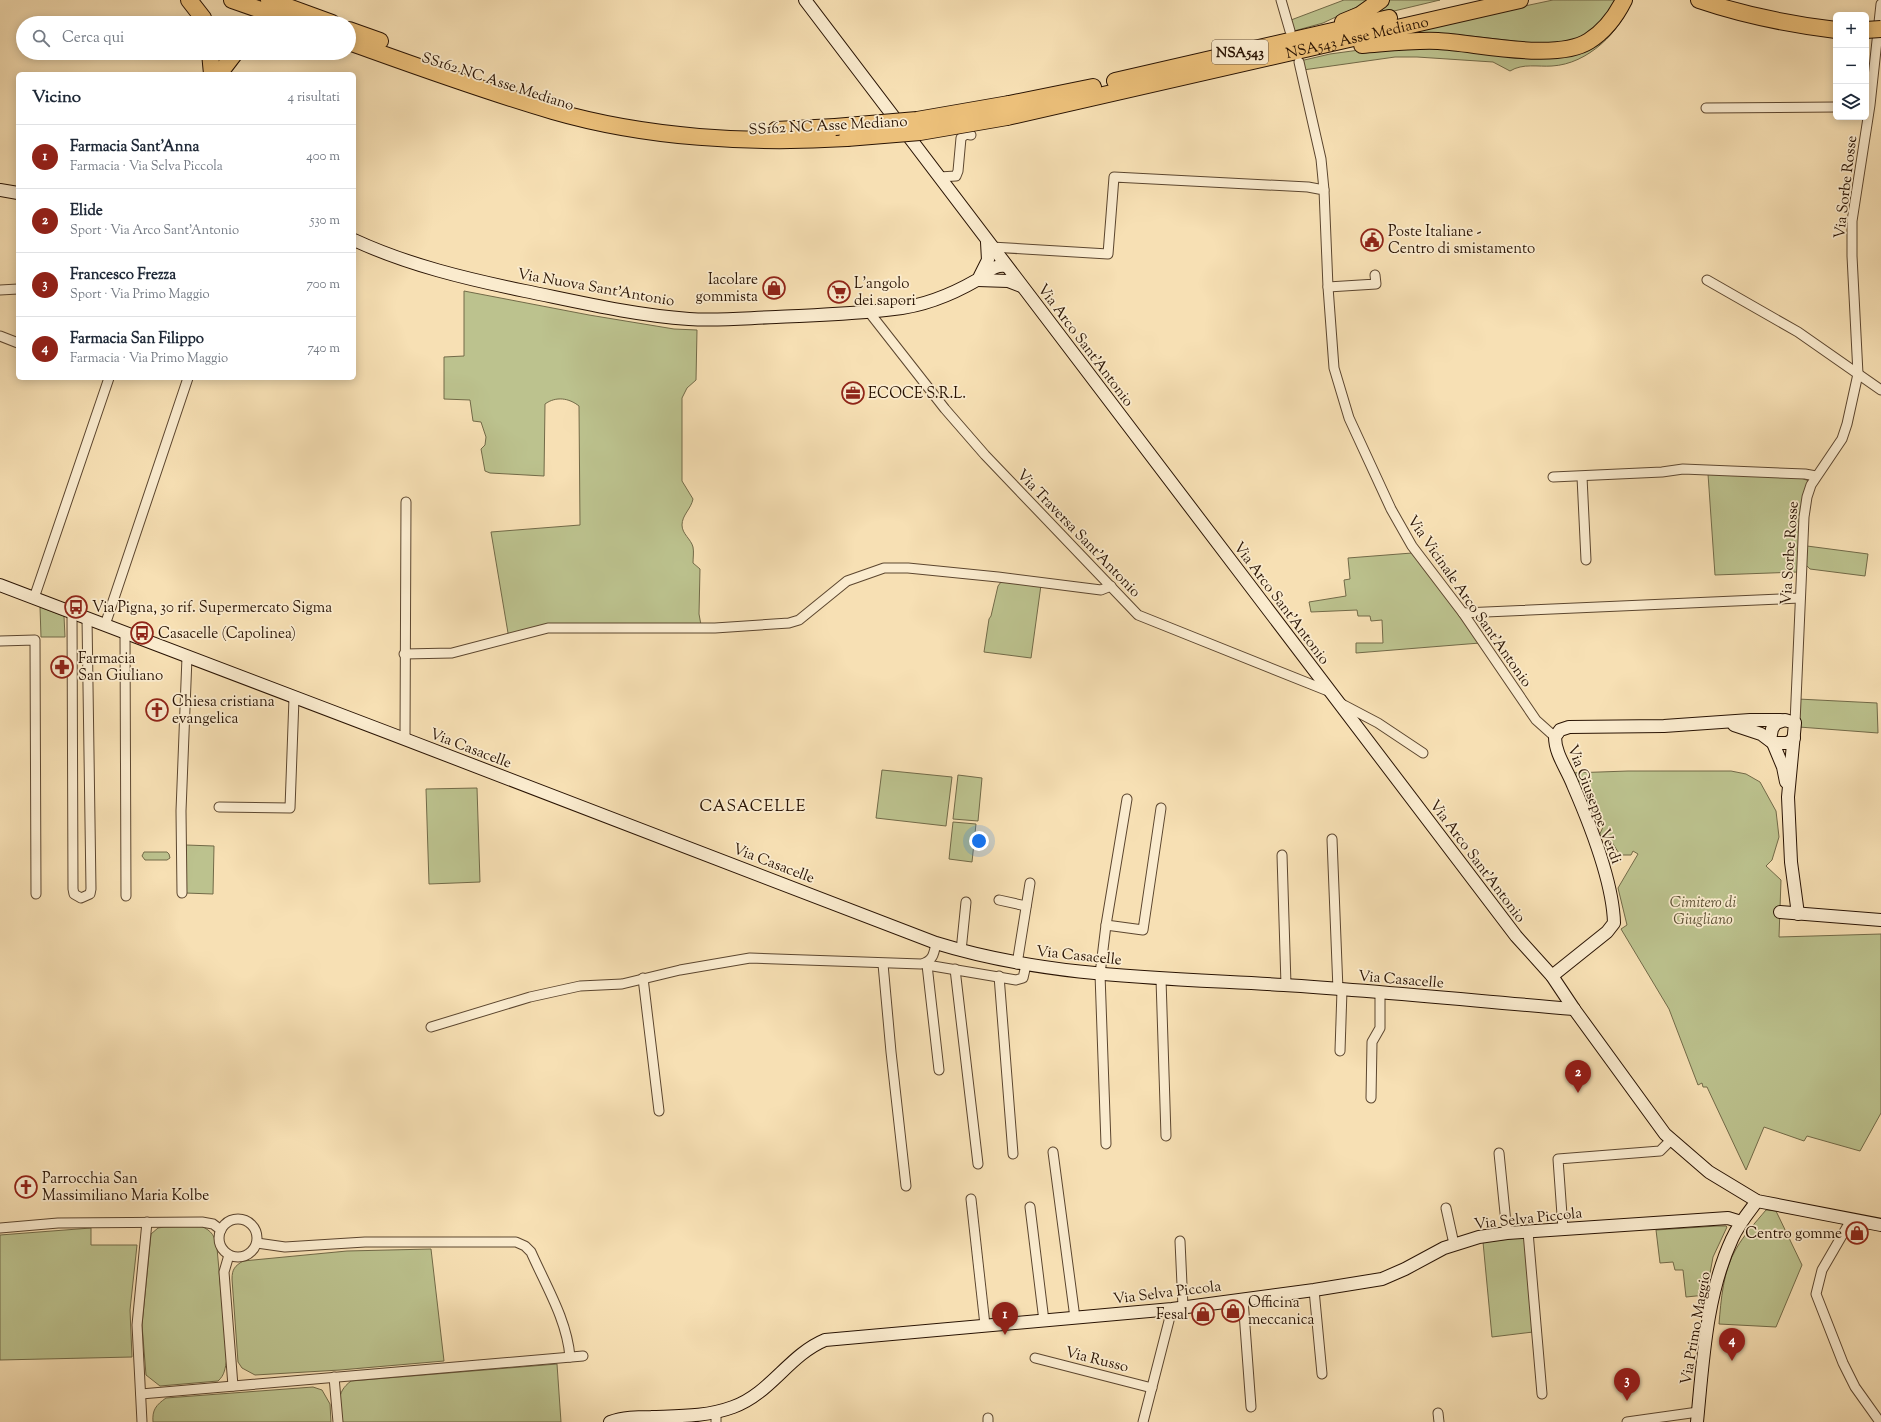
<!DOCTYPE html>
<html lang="it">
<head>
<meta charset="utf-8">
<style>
  :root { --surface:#fff; --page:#f6f6f7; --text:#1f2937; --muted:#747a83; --line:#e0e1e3; --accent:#8f2418 }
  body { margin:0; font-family:"Sorts Mill Goudy",serif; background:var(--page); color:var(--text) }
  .controls { position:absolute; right:12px; top:12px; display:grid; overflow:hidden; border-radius:6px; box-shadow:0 2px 10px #0003 }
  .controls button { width:36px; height:36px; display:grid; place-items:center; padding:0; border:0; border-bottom:1px solid var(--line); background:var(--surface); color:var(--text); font:20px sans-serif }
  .you { position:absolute; left:979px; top:841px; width:14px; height:14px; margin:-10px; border:3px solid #fff; border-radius:50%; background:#1a73e8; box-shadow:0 0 0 6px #1a73e833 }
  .badge { display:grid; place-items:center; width:26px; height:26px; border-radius:50%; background:var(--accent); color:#fff; font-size:13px; font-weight:700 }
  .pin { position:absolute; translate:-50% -33px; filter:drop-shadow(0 1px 2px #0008) }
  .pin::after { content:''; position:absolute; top:21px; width:14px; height:12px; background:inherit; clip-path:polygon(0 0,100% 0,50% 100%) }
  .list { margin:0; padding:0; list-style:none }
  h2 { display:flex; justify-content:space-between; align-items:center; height:52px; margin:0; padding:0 16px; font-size:17px }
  h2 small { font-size:13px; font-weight:400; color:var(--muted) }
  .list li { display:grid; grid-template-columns:26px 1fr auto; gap:12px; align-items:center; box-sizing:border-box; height:64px; padding:0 16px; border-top:1px solid var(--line) }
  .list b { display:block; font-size:15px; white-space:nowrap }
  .list p { margin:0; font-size:13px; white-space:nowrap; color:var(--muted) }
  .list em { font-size:13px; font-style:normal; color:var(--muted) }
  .icon { flex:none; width:22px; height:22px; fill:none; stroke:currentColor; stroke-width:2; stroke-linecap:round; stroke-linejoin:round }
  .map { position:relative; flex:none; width:1881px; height:1422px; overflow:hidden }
  .search { position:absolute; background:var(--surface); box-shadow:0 2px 10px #0003; left:16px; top:16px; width:340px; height:44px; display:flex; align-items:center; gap:10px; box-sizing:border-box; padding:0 14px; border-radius:22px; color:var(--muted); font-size:15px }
  .panel { position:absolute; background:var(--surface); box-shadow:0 2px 10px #0003; left:16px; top:72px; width:340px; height:308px; border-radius:6px }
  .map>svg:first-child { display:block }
  .green { fill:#bcc28e; stroke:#726a48 }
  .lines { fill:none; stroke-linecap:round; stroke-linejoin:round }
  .street-casing { stroke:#5c462f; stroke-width:11 }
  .secondary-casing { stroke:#291303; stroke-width:14 }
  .highway-casing { stroke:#291303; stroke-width:18 }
  .street { stroke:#faebce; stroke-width:9 }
  .secondary { stroke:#faebce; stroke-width:12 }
  .highway { stroke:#ecc07a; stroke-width:16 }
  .highway-bridge-casing { stroke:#291303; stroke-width:18; stroke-linecap:butt }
  .highway-bridge { stroke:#ecc07a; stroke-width:16 }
  .labels { text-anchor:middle; stroke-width:3.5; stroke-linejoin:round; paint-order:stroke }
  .shield { fill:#faebce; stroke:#685440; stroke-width:1 }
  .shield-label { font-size:14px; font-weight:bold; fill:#291303 }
  .street-label { font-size:15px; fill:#291303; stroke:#faebce }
  .poi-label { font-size:15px; fill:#291303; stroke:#faebce; text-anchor:start }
  .park-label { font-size:15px; font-style:italic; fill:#5c5034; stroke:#faebce }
  .neighbourhood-label { font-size:16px; letter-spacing:1px; fill:#291303; stroke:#faebce }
</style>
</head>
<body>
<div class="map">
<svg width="1881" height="1422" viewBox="0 0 1881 1422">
  <rect width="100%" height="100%" fill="#f7e0b4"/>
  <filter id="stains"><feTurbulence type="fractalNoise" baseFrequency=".005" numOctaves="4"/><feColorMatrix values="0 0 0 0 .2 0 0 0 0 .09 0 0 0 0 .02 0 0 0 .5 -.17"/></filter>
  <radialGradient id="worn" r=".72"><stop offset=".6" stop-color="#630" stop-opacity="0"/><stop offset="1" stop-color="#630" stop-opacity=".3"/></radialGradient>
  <!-- green -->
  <g class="green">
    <path d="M1344,0h28l-49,23 -29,8 -3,-11z"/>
    <path d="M1390,0h50l-71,17z"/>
    <path d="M1553,0h63l-19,27 -18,11 -18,6 -29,-1 -80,-9 -54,-1z"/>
    <path d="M1627,0h5c-12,32 -44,64 -80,66 -14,1 -29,-3 -42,5l-17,-9 -76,-5h-22l-92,13 -3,-9 30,-7 66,-9 179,6z"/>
    <path d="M464,291l125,24 85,14 23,1 -1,50 -9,8 -5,10v83l11,18c-2,10 -11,16 -11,26 0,9 9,14 11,22 1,5 0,11 0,16l7,6 -1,45 2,11 -191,9 -2,-1 -17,-101 89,-7 -1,-119c-10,-8 -23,-10 -34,-2l-1,72 -54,-3 -5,-2 -4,-22 4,-4 1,-8 -5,-15 -8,-1 -3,-21 -26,-1v-42l20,-1z"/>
    <path d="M1708,474l93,4 8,3 -11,91 -83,3z"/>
    <path d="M1807,546l61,8 -3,22 -55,-7 -4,-4z"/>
    <path d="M1412,553l68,90 -124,10v-10h27l-1,-23 -11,1 -1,-5h-12l-1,-6 -46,2 -2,-10 37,-6 -2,-16 6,-1 -2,-21z"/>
    <path d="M1001,582l40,3 -10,73 -47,-6 5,-33 2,-3 7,-30z"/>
    <path d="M40,607l24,9 1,21h-24z"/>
    <path d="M1798,699l79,4 1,30 -79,-6z"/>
    <path d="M882,770l70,7 -6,49 -70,-8z"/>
    <path d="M1628,771h103l15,3 14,8 16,29 3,26 -7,23 -6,6 15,14 -2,57 102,-3v179l-21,38 -53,-15 -3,5 -40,-14 -18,43 -39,-83h-4l-1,-4 -4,2 -29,-76 -48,-80 6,-4 -9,-37 20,-34 -5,-3 -2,4h-11l-12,-19h-9l4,-9 -32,-54z"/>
    <path d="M958,775l24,3 -4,43 -25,-2z"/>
    <path d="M477,788l3,94 -51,2 -3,-95z"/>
    <path d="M953,822l23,2 -4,38 -23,-3z"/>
    <path d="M186,845l28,1 -1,48 -28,-1z"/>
    <path d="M144,852h23l2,2 1,4 -3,2h-22l-3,-4z"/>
    <path d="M1766,1210l10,1 26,54 -26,62 -57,-3c2,-24 4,-53 17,-75 8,-14 19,-26 30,-39z"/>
    <path d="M201,1226c11,5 14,10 16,22l10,111c-2,9 -2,16 -9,22l-58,5 -14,-11 -4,-50 9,-91 7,-6 6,-1z"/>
    <path d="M1717,1226h9l1,1 -14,30 -7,38 -20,2 -3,-27h-8l-2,-8 -13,1 -4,-33z"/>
    <path d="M91,1228v17h46l-7,65 2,47 -132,3v-125z"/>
    <path d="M1526,1237l7,95 -41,5 -9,-95z"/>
    <path d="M431,1249l13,112 -104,9 -85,5 -13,-7 -4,-6 -6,-83c0,-10 3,-13 11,-18l104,-10z"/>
    <path d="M557,1364l4,58h-219c-2,-18 -7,-29 9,-41z"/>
    <path d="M313,1387l9,3 8,14 1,18h-178c-1,-12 3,-17 13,-24z"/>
  </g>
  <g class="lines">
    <!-- street casing -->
    <g class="street-casing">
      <g id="street">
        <path d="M1281,0l9,31"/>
        <path d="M1299,62l22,97 3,31"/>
        <path d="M1706,108l130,-1"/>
        <path d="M939,177l17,-1 2,-5 3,-33 5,-4 5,1"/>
        <path d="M991,247l117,7 6,-77 194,10 16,3 4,97 6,81 15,50 42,91 21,37 51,67 73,107 19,17"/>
        <path d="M1707,280l91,52 83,58"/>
        <path d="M1328,287l48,-3 -1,-9"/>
        <path d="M0,290l18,-1"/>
        <path d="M869,312l76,97 40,46 153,160 190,76"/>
        <path d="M0,336l18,7"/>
        <path d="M1553,477l109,-5 21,-3 122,5 11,2"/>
        <path d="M1582,477l4,83"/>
        <path d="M34,598l75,-220"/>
        <path d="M72,612l1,277 1,5 7,4 9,-4 1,-5 -4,-271"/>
        <path d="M1463,613l337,-15"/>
        <path d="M105,625l83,-247"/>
        <path d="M125,633l1,263"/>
        <path d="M0,641l35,-1 1,254"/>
        <path d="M404,654l48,-1 96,-25h167l74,-5 10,-3 48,-39 37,-13h24l90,9 103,13 10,-4"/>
        <path d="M1340,703l38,20 45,30"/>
        <path d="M1795,723l9,-206 3,-20 4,-12 31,-46 5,-15 11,-50 -6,-118v-35l18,-116 11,-101"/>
        <path d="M405,740l1,-238"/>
        <path d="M219,807l71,1 4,-110"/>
        <path d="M1332,839l6,151"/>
        <path d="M1282,855l4,130"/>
        <path d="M182,893l-1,-82 6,-154"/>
        <path d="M999,900l27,6"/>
        <path d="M1106,925l37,5 18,-122"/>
        <path d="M961,951l5,-49"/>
        <path d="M926,963l1,2 89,15 7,-2 3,-13"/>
        <path d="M883,964l8,88 15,134"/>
        <path d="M1017,964l13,-81"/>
        <path d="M927,965l12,105"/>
        <path d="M955,969l23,195"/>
        <path d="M999,976l14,178"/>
        <path d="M643,978l16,133"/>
        <path d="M1161,979l5,157"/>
        <path d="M431,1027l99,-30 50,-11 42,-2 58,-14 70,-12 171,6c12,-3 13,-10 15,-21"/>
        <path d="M1340,1051l2,-61"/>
        <path d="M1371,1098l1,-56 8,-14v-35"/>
        <path d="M1106,1144l-6,-170 6,-49 21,-126"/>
        <path d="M1053,1152l22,166"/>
        <path d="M1499,1153l8,80"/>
        <path d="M971,1199l14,126"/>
        <path d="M1030,1207l14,114"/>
        <path d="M1446,1208l8,36"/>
        <circle cx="238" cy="1238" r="19"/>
        <path d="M1851,1220l-29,50 -6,24 27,69 12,24 25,35"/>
        <path d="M0,1228l58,-5 144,-1 11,2 8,6"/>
        <path d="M1563,1229l-5,-70 102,-8 11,-11"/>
        <path d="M1528,1232l14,162"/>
        <path d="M1180,1241l3,66"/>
        <path d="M257,1243l28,4 80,-5h151l9,4 6,6c15,34 36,68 39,105"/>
        <path d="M229,1255l-5,17 9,114"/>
        <path d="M1314,1290l8,84"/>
        <path d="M1243,1299l8,108"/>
        <path d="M1035,1358l117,30"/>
        <path d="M334,1377l4,45"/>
        <path d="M141,1394l442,-38"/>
        <path d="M716,1413v9"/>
        <path d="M1438,1413l1,9"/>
        <path d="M988,1418v4"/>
        <path d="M142,1422l-5,-97 10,-103"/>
        <path d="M1143,1422l29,-113"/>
        <path d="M1627,1422l71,-10"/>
      </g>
    </g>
    <!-- secondary casing -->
    <g class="secondary-casing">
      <g id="secondary">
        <path d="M805,0l711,936 36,40 22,33 91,125 44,38 48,29 124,24"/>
        <path d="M0,190l18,3"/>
        <path d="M354,240c54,25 113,39 171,51 54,11 108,24 164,28 29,2 58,-1 87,-2 40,-2 79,-3 118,-8 30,-3 57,-14 83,-29 10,-6 16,-16 29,-14"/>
        <path d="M980,276l8,-16 -1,-18"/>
        <path d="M978,280l30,1 13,5"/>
        <path d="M0,585c312,119 625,237 936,358 113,35 232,35 348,42 97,6 193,16 290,24"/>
        <path d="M1734,725l27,9 12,9h15l6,-5"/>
        <path d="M1770,740l2,-11 4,-6 9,-3 10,3 -7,74 3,65 7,52"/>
        <path d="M1773,743l10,24 3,15"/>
        <path d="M1780,912l101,8"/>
        <path d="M1552,976l55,-44 7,-9c-1,-41 -24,-99 -41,-138 -6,-16 -18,-31 -18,-48l5,-7 9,-3 95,-1 86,-6h31"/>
        <path d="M610,1422c13,-5 27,-5 41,-5 28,-1 55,0 82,-10 37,-13 56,-52 92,-67l347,-31 142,-19 68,-11 23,-10 39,-21 35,-11 28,-4 221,-15 13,4"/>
        <path d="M1697,1422c6,-61 9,-127 35,-183 6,-14 16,-26 25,-38"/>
      </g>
    </g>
    <!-- highway casing -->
    <g class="highway-casing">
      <g id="highway">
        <path d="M189,0l14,18 2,5"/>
        <path d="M232,0l66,23"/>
        <path d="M269,0l63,23"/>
        <path d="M1699,0c47,16 88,24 137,30"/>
        <path d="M1343,22l17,-7 21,-15"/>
        <path d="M349,30l31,11"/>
        <path d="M349,42c67,24 135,49 204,69 93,27 198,33 294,27"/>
        <path d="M1362,45c26,-2 50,-5 76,-4 39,2 118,21 151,0 16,-10 27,-25 35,-41"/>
        <path d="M210,53l2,21"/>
        <path d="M221,74l1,-4 13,-17"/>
        <path d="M1115,81l274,-63"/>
        <path d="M1009,104l84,-17"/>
        <path id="s1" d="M1007,117l513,-117"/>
        <path d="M776,130l59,-3"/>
      </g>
    </g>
    <!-- street -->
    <use href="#street" class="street"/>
    <!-- secondary -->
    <use href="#secondary" class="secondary"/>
    <!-- highway -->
    <use href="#highway" class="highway"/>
    <!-- highway-bridge casing -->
    <g class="highway-bridge-casing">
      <g id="highway-bridge">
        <path d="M1866,30l15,-1"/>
        <path d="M835,127l82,-7 92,-16"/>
        <path d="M847,138l73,-6 87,-15"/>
      </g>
    </g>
    <!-- highway-bridge -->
    <use href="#highway-bridge" class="highway-bridge"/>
  </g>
  <!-- icons -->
  <defs>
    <g id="civic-ring" transform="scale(1.15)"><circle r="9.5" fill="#faebce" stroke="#8f2418" stroke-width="1.5"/><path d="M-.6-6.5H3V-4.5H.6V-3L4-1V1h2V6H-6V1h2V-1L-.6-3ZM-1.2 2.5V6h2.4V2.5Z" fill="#8f2418"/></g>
    <g id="shop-ring" transform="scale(1.15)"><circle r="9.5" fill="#faebce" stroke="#8f2418" stroke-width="1.5"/><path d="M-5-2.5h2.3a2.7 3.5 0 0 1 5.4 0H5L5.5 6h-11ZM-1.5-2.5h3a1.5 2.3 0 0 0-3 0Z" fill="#8f2418"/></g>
    <g id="supermarket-ring" transform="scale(1.15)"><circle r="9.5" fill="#faebce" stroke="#8f2418" stroke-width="1.5"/><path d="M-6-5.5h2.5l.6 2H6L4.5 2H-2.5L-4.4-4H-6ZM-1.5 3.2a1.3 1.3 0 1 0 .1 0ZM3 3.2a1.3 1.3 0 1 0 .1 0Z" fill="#8f2418"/></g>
    <g id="office-ring" transform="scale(1.15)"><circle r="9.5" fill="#faebce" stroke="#8f2418" stroke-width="1.5"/><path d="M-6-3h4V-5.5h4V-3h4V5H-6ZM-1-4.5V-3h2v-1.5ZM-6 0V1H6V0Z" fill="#8f2418"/></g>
    <g id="bus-ring" transform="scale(1.15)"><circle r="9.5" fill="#faebce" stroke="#8f2418" stroke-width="1.5"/><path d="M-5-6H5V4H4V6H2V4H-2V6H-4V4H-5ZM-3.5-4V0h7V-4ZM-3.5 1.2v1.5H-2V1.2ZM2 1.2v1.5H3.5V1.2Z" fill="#8f2418"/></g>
    <g id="pharmacy-ring" transform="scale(1.15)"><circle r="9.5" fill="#faebce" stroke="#8f2418" stroke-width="1.5"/><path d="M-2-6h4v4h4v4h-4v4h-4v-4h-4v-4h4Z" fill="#8f2418"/></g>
    <g id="church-ring" transform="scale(1.15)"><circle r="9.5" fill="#faebce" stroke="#8f2418" stroke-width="1.5"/><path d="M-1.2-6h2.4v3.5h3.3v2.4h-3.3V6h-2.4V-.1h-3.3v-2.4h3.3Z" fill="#8f2418"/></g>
  </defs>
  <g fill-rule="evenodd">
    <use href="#civic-ring" x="1372" y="240"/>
    <use href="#shop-ring" x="774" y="288"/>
    <use href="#supermarket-ring" x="839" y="292"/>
    <use href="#office-ring" x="853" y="393"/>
    <use href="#bus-ring" x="76" y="607"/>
    <use href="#bus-ring" x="142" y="633"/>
    <use href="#pharmacy-ring" x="62" y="667"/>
    <use href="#church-ring" x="157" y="710"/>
    <use href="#church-ring" x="26" y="1187"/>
    <use href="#shop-ring" x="1857" y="1233"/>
    <use href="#shop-ring" x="1233" y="1311"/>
    <use href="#shop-ring" x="1203" y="1314"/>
  </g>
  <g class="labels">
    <!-- shield labels -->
    <rect class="shield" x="1212" y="40" width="56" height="24" rx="3"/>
    <g class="shield-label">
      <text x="1240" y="57">NSA543</text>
    </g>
    <!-- street labels -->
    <g class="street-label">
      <text dy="5" stroke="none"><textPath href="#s1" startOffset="359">NSA543 Asse Mediano</textPath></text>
      <text transform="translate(498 81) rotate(18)" y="5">SS162 NC Asse Mediano</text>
      <text transform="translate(828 125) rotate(-3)" y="5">SS162 NC Asse Mediano</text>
      <text transform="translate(1845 187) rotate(-83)" y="5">Via Sorbe Rosse</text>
      <text transform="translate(596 287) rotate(10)" y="5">Via Nuova Sant'Antonio</text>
      <text transform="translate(1086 345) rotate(53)" y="5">Via Arco Sant'Antonio</text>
      <text transform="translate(1079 533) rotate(46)" y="5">Via Traversa Sant'Antonio</text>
      <text transform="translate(1789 553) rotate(-86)" y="5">Via Sorbe Rosse</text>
      <text transform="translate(1470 601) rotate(55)" y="5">Via Vicinale Arco Sant'Antonio</text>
      <text transform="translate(1282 603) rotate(53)" y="5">Via Arco Sant'Antonio</text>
      <text transform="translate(471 748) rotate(21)" y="5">Via Casacelle</text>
      <text transform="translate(1595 804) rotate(69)" y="5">Via Giuseppe Verdi</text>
      <text transform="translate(1478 861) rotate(53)" y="5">Via Arco Sant'Antonio</text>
      <text transform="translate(774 863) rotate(21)" y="5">Via Casacelle</text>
      <text transform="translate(1079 955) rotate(6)" y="5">Via Casacelle</text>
      <text transform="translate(1401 979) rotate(5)" y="5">Via Casacelle</text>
      <text transform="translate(1528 1218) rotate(-6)" y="5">Via Selva Piccola</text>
      <text transform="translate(1167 1292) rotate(-7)" y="5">Via Selva Piccola</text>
      <text transform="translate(1695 1328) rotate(-80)" y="5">Via Primo Maggio</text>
      <text transform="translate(1097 1359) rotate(14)" y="5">Via Russo</text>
    </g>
    <!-- poi labels -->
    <g class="poi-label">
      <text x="1388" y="236">Poste Italiane -<tspan x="1388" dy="17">Centro di smistamento</tspan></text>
      <text x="758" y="284" text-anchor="end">Iacolare<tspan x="758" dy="17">gommista</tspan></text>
      <text x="854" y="288">L'angolo<tspan x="854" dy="17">dei sapori</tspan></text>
      <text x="868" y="398">ECOCE S.R.L.</text>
      <text x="92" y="612">Via Pigna, 30 rif. Supermercato Sigma</text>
      <text x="158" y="638">Casacelle (Capolinea)</text>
      <text x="78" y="663">Farmacia<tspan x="78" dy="17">San Giuliano</tspan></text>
      <text x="172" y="706">Chiesa cristiana<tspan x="172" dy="17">evangelica</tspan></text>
      <text x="42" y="1183">Parrocchia San<tspan x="42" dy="17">Massimiliano Maria Kolbe</tspan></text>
      <text x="1842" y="1238" text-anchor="end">Centro gomme</text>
      <text x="1248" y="1307">Officina<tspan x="1248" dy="17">meccanica</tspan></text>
      <text x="1188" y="1319" text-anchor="end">Fesal</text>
    </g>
    <!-- park labels -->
    <g class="park-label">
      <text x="1703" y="907">Cimitero di<tspan x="1703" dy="17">Giugliano</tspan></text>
    </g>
    <!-- neighbourhood labels -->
    <g class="neighbourhood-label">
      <text x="753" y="811">CASACELLE</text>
    </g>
  </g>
  <rect width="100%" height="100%" filter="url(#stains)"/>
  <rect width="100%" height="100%" fill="url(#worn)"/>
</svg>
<div class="controls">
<button>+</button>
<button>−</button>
<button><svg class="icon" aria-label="layers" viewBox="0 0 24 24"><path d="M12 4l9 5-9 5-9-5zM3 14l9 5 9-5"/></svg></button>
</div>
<div class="you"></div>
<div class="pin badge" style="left:1005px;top:1335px">1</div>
<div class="pin badge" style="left:1578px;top:1093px">2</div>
<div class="pin badge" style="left:1627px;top:1401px">3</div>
<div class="pin badge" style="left:1732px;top:1361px">4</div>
<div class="search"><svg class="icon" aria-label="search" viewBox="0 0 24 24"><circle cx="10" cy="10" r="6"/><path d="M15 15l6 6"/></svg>Cerca qui</div>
<section class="panel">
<h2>Vicino<small>4 risultati</small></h2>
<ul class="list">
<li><span class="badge">1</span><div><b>Farmacia Sant'Anna</b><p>Farmacia · Via Selva Piccola</p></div><em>400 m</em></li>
<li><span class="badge">2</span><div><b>Elide</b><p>Sport · Via Arco Sant'Antonio</p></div><em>530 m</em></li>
<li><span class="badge">3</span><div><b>Francesco Frezza</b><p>Sport · Via Primo Maggio</p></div><em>700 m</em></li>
<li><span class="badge">4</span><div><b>Farmacia San Filippo</b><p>Farmacia · Via Primo Maggio</p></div><em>740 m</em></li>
</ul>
</section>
</div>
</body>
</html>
